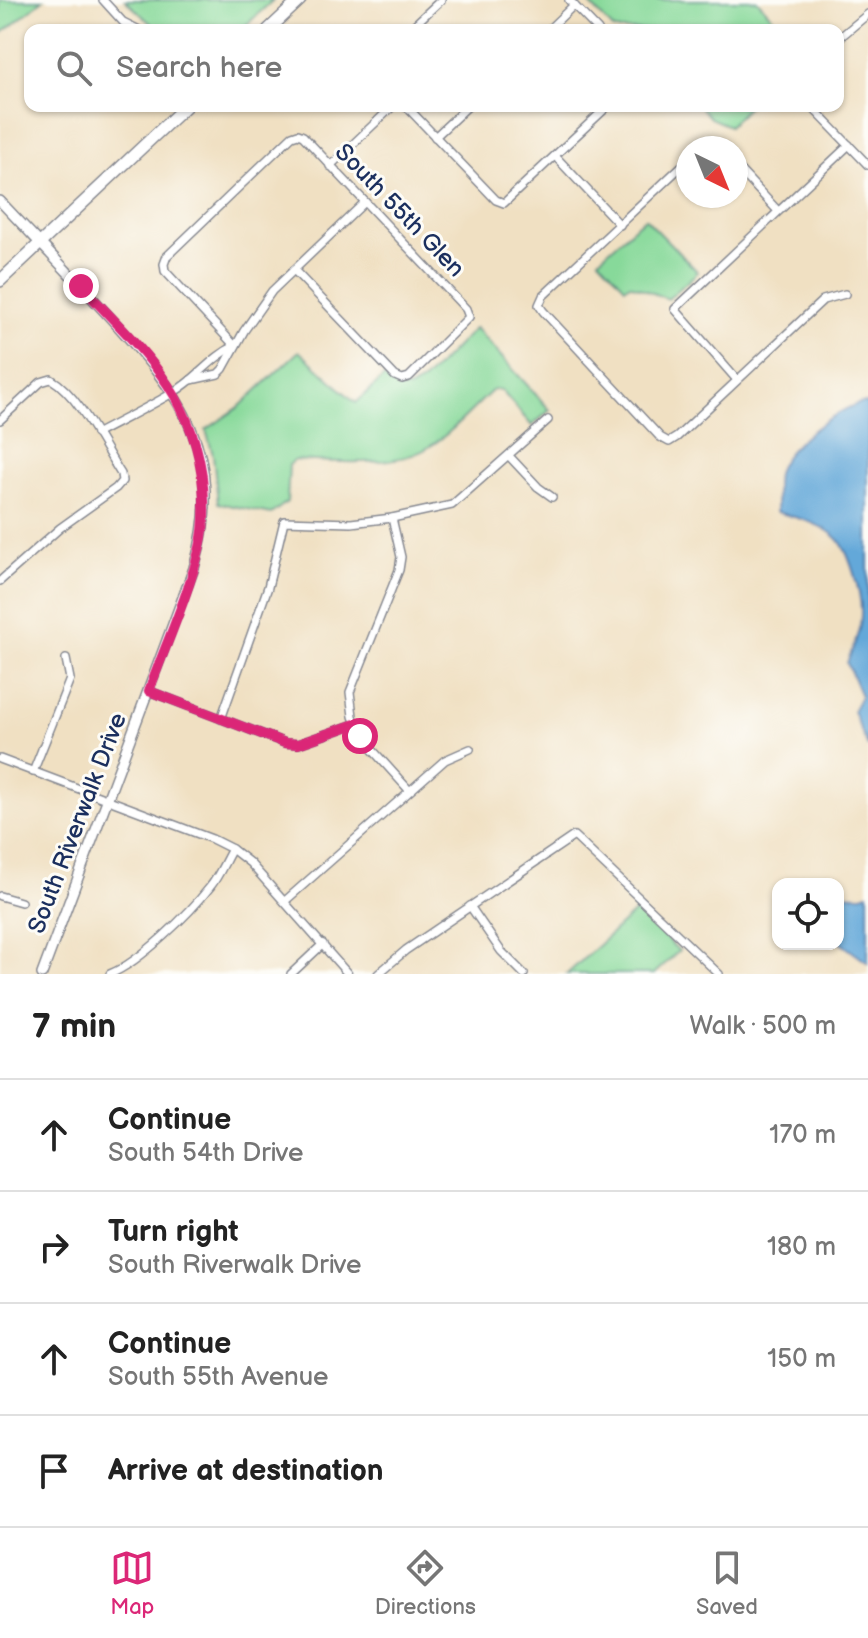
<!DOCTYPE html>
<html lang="en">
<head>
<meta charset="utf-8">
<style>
  :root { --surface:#fff; --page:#f6f6f6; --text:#222; --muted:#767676; --line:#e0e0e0; --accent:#db2777 }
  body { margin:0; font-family:"Balsamiq Sans",sans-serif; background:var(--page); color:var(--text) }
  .controls { position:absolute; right:24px; bottom:24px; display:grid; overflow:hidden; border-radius:16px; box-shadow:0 2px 6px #0004 }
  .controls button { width:72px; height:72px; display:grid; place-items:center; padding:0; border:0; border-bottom:2px solid var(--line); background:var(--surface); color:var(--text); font:40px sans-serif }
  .compass { position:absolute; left:676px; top:136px; width:72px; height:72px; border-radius:50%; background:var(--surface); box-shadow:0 2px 6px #0004; rotate:137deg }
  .stop { position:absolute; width:24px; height:24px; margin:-18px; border:6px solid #db2777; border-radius:50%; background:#fff }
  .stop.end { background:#db2777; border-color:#fff; box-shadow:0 2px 8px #0008 }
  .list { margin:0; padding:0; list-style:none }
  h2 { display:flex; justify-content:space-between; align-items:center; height:104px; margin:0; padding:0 32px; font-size:34px }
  h2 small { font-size:26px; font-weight:400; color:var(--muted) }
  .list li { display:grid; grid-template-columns:52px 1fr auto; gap:24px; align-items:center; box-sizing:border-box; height:112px; padding:0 32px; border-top:2px solid var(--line) }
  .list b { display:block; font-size:30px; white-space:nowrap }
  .list p { margin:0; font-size:26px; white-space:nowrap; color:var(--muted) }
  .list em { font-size:26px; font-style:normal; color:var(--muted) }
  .icon { flex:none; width:44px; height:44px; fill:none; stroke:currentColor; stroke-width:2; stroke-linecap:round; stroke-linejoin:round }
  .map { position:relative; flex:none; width:868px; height:974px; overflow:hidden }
  .search { position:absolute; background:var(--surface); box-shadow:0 2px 6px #0004; left:24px; right:24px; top:24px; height:88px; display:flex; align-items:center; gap:20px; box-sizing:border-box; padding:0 28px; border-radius:16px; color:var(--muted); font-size:30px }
  .sheet { height:552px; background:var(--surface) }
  nav { display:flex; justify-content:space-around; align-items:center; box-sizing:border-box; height:112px; border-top:2px solid var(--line); background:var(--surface); font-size:22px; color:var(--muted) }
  nav a { display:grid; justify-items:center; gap:4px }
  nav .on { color:var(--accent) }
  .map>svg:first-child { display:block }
  .green { fill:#87d99a; stroke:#51847c; stroke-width:2 }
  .water { fill:#63a8d9; stroke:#3f6c9c; stroke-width:2 }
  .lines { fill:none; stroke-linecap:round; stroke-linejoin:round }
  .minor-casing { stroke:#868890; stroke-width:10 }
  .tertiary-casing { stroke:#868890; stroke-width:12 }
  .secondary-casing { stroke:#868890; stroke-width:14 }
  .minor { stroke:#fff; stroke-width:7 }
  .tertiary { stroke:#fff; stroke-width:9 }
  .secondary { stroke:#fff; stroke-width:11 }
  .route { stroke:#db2777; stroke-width:10 }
  .labels { text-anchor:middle; stroke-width:6; stroke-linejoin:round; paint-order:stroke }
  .street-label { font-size:24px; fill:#1b2f5e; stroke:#fdfcf7 }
</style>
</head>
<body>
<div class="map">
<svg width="868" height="974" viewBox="0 0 868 974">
  <rect width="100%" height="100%" fill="#fdfcf7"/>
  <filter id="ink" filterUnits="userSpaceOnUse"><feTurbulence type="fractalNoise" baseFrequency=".0125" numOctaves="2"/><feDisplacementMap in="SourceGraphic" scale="16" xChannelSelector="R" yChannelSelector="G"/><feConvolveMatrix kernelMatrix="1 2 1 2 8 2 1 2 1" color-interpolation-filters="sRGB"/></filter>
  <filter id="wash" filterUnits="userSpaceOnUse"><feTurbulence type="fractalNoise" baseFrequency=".006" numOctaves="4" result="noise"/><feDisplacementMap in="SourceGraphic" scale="32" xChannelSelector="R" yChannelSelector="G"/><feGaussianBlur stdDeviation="1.8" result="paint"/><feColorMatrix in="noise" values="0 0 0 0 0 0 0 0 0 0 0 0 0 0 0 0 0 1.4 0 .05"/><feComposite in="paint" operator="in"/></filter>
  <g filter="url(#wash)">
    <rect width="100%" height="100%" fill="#f0e0c2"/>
    <!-- green -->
    <g class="green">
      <path d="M0,0h43l-43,35z"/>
      <path d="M125,0h148l-32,30h-83z"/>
      <path d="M586,0h171l27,30h-170z"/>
      <path d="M700,106h49l-20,20 -19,-8z"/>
      <path d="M645,218l53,54 -30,27 -38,-15 -5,3 -26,-28z"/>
      <path d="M475,328l75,82 -18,16 -31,-36 -7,-1c-21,19 -41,43 -65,58 -31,21 -97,15 -134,13l-6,5 -2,37 -16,12 -53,-11 -5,-48 -7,-25 33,-23 60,-56 57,52 28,-26 15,11 9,1 15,-8z"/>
      <path d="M637,910l42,41 -25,23h-87z"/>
    </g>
    <!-- water -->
    <g class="water">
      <path d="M862,403h6v344l-15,-36 8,-15 -14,-33c6,-16 15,-35 14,-53 0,-17 -12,-59 -23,-71 -14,-15 -43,-22 -62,-27 1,-12 -1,-26 1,-38 5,-26 61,-66 85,-71z"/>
      <path d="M868,893v70l-30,-22v-47l24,1z"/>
    </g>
  </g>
  <g filter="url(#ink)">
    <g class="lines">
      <!-- minor casing -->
      <g class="minor-casing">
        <g id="minor">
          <path d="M103,0l20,22 16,8"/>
          <path d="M569,0l29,30"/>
          <path d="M409,30l32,-30"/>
          <path d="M548,30l26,-25"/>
          <path d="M838,39l30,-25"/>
          <path d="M406,106l90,94 8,3 104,-97"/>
          <path d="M811,106l57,59"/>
          <path d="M435,137l33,-31"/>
          <path d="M701,148l10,-6 8,6"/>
          <path d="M555,156l65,69"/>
          <path d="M688,160l-145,136 -4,9 4,6 117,126 9,5 8,-5 146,-137 22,-6"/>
          <path d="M330,166l63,-60"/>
          <path d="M736,166l42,45"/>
          <path d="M235,346l-70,-75 -1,-7 3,-8 125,-120 6,-2 5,2 163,173 3,8 -60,60 -7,2 -7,-3 -101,-106"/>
          <path d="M191,380l27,-6 5,-5 21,-38 28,-40 93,-89"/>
          <path d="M737,380l-62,-71 174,-164"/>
          <path d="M0,420l41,-38 10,-3c28,16 52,67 70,95l1,7 -6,7 -56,40 -60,53"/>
          <path d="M96,434c26,-14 53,-27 78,-42 23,-13 37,-35 61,-46"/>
          <path d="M509,456l29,31 14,10"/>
          <path d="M392,518l9,39 -2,13 -49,122 3,24 7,20 48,53"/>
          <path d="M149,691l136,52 13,1 57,-20"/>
          <path d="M221,719l47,-132 16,-66 67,2 41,-5 60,-13 96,-85"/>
          <path d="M0,759l212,80 20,10 18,14 98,111"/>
          <path d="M33,772l37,-93 -4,-20"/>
          <path d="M0,896l21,6"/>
          <path d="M285,901l160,-141 25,-11"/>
          <path d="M470,906l31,45 23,23"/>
          <path d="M110,974c30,-12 79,-60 100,-87 9,-11 15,-26 22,-38"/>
          <path d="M291,974l32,-30"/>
          <path d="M378,974l28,-24 168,-114 145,138"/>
        </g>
      </g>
      <!-- tertiary casing -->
      <g class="tertiary-casing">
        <path id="tertiary" d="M0,201c35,37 71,74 105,111 75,81 123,140 89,256l-152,406"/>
      </g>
      <!-- secondary casing -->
      <g class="secondary-casing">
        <g id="secondary">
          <path d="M268,30l32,-30"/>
          <path d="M0,281l186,-175"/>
        </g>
      </g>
      <!-- minor -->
      <use href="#minor" class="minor"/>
      <!-- tertiary -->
      <use href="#tertiary" class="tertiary"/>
      <!-- secondary -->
      <use href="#secondary" class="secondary"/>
    </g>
  </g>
  <g class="lines" filter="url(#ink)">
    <!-- route -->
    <path class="route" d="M81,286c60,63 114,109 122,200 2,20 2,41 -3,61 -12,49 -34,97 -51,144l136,52 13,1 57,-20 5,12"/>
  </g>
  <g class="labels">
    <!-- street labels -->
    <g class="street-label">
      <text transform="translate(400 210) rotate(46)" y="8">South 55th Glen</text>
      <text transform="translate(77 823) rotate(-69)" y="8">South Riverwalk Drive</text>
    </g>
  </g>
</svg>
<div class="controls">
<button><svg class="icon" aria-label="locate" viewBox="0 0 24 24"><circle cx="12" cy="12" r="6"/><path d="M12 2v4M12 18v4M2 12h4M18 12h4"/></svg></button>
</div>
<svg class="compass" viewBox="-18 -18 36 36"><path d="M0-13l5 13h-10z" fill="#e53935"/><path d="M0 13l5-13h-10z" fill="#767676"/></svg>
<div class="stop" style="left:360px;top:736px"></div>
<div class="stop end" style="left:81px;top:286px"></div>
<div class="search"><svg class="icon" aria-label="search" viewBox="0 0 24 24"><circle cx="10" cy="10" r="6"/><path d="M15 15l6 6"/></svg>Search here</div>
</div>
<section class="sheet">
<h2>7 min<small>Walk · 500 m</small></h2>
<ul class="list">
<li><svg class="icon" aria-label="ahead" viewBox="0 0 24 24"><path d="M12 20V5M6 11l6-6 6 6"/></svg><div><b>Continue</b><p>South 54th Drive</p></div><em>170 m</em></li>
<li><svg class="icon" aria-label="right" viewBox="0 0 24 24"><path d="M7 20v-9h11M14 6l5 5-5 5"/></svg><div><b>Turn right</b><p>South Riverwalk Drive</p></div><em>180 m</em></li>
<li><svg class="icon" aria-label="ahead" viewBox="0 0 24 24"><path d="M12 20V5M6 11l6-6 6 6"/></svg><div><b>Continue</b><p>South 55th Avenue</p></div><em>150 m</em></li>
<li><svg class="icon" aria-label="arrive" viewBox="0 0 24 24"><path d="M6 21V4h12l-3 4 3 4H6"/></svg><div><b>Arrive at destination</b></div></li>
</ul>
</section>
<nav>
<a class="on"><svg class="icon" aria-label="map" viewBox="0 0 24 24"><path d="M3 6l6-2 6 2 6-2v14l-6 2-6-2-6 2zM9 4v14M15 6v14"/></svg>Map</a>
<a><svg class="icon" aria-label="directions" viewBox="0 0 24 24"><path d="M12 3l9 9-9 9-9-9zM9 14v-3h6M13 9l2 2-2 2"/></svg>Directions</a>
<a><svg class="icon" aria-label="saved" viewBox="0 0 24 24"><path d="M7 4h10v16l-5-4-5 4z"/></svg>Saved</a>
</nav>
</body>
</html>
